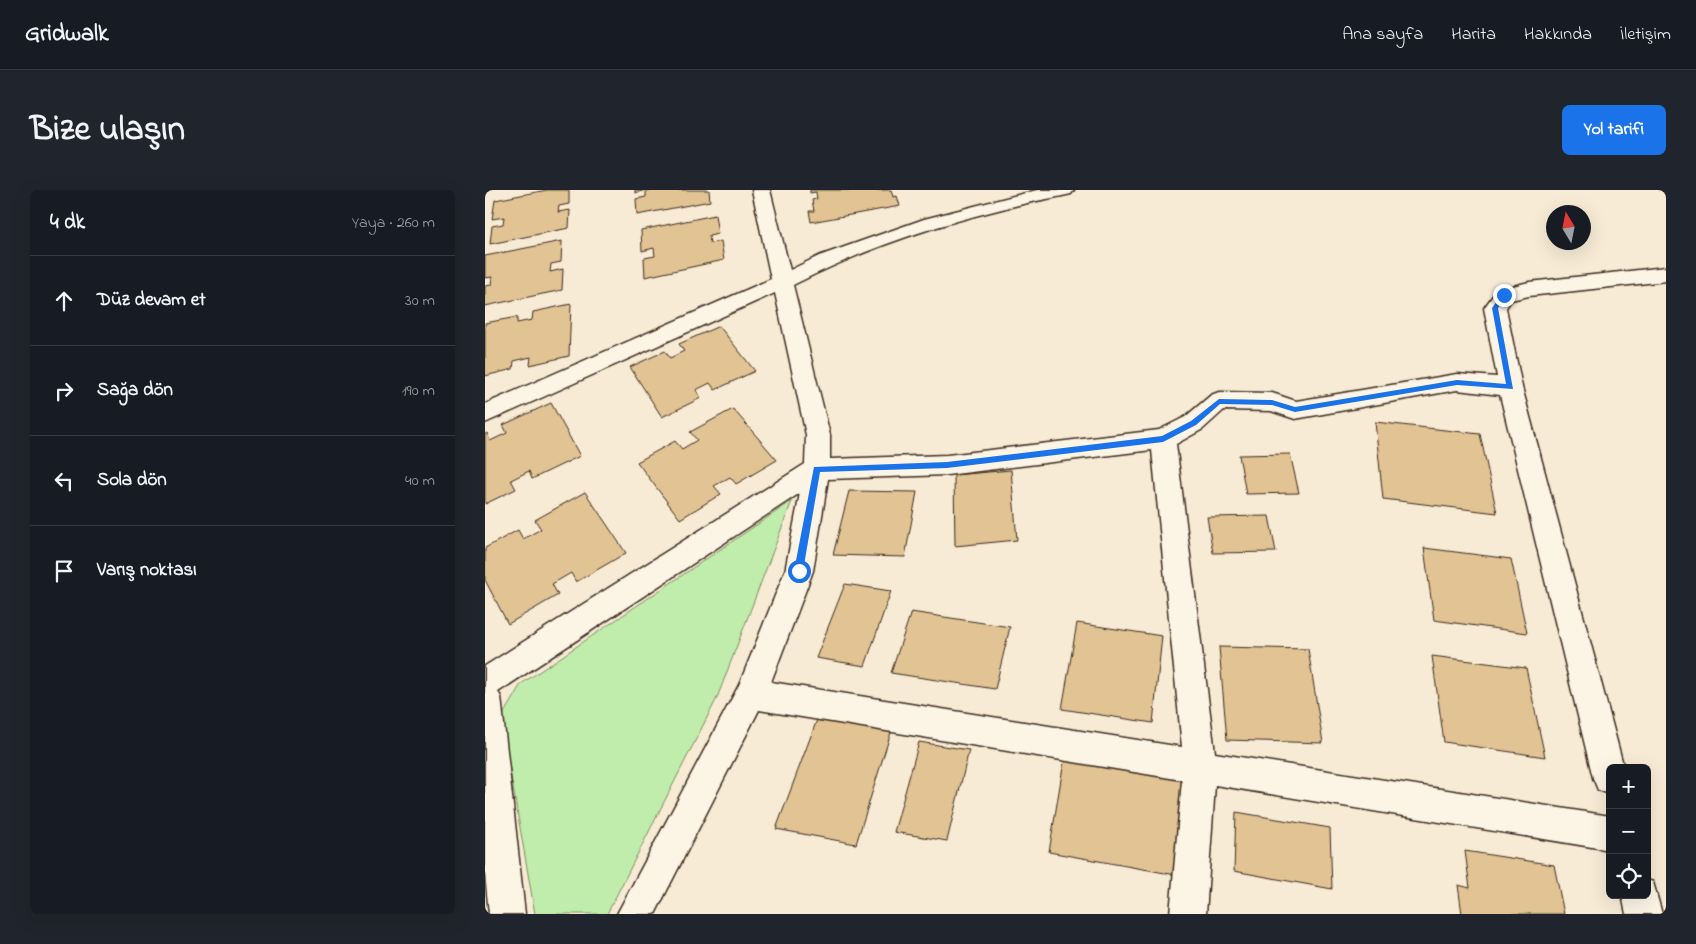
<!DOCTYPE html>
<html lang="tr">
<head>
<meta charset="utf-8">
<style>
  :root { --surface:#171b24; --page:#20242c; --text:#f1f3f6; --muted:#9ea1a6; --line:#363941; --accent:#1a73e8 }
  body { margin:0; font-family:"Indie Flower",sans-serif; background:var(--page); color:var(--text) }
  .controls { position:absolute; right:15px; bottom:15px; display:grid; overflow:hidden; border-radius:8px; box-shadow:0 5px 20px #0002 }
  .controls button { width:45px; height:45px; display:grid; place-items:center; padding:0; border:0; border-bottom:1px solid var(--line); background:var(--surface); color:var(--text); font:25px sans-serif }
  .compass { position:absolute; left:1061px; top:15px; width:45px; height:45px; border-radius:50%; background:var(--surface); box-shadow:0 5px 20px #0002; rotate:350deg }
  .stop { position:absolute; width:15px; height:15px; margin:-11px; border:4px solid #1a73e8; border-radius:50%; background:#fff }
  .stop.end { background:#1a73e8; border-color:#fff; box-shadow:0 1px 5px #0008 }
  .list { margin:0; padding:0; list-style:none }
  h2 { display:flex; justify-content:space-between; align-items:center; height:65px; margin:0; padding:0 20px; font-size:21px }
  h2 small { font-size:16px; font-weight:400; color:var(--muted) }
  .list li { display:grid; grid-template-columns:32px 1fr auto; gap:15px; align-items:center; box-sizing:border-box; height:90px; padding:0 20px; border-top:1px solid var(--line) }
  .list b { display:block; font-size:19px; white-space:nowrap }
  .list em { font-size:16px; font-style:normal; color:var(--muted) }
  .icon { flex:none; width:28px; height:28px; fill:none; stroke:currentColor; stroke-width:2; stroke-linecap:round; stroke-linejoin:round }
  .map { position:relative; flex:none; width:1181px; height:724px; overflow:hidden; border-radius:8px }
  header { display:flex; align-items:center; gap:30px; box-sizing:border-box; height:70px; padding:0 25px; background:var(--surface); border-bottom:1px solid var(--line) }
  header strong { font-size:24px }
  nav { display:flex; gap:28px; margin-inline-start:auto; font-size:18px }
  .intro { display:flex; align-items:center; justify-content:space-between; box-sizing:border-box; height:120px; padding:0 30px }
  h1 { margin:0; font-size:35px }
  .button { padding:12px 22px; border-radius:8px; background:var(--accent); color:#fff; font-size:18px; font-weight:700 }
  main { display:flex; gap:30px; padding:0 30px }
  aside { flex:1; background:var(--surface); border-radius:8px; box-shadow:0 5px 20px #0002 }
  .map>svg:first-child { display:block }
  .green { fill:#c0edab; stroke:#7e8c64 }
  .building { fill:#e1c394; stroke:#3b2a1e }
  .lines { fill:none; stroke-linecap:round; stroke-linejoin:round }
  .minor-casing { stroke:#3b2a1e; stroke-width:3 }
  .minor { fill:#fcf5e5; fill-rule:evenodd }
  .route { fill:#1a73e8 }
</style>
</head>
<body>
<header>
<strong>Gridwalk</strong>
<nav><a>Ana sayfa</a><a>Harita</a><a>Hakkında</a><a>İletişim</a></nav>
</header>
<div class="intro"><h1>Bize ulaşın</h1><a class="button">Yol tarifi</a></div>
<main>
<aside>
<h2>4 dk<small>Yaya · 260 m</small></h2>
<ul class="list">
<li><svg class="icon" aria-label="ahead" viewBox="0 0 24 24"><path d="M12 20V5M6 11l6-6 6 6"/></svg><div><b>Düz devam et</b></div><em>30 m</em></li>
<li><svg class="icon" aria-label="right" viewBox="0 0 24 24"><path d="M7 20v-9h11M14 6l5 5-5 5"/></svg><div><b>Sağa dön</b></div><em>190 m</em></li>
<li><svg class="icon" aria-label="left" viewBox="0 0 24 24"><path d="M17 20v-9H6M10 6l-5 5 5 5"/></svg><div><b>Sola dön</b></div><em>40 m</em></li>
<li><svg class="icon" aria-label="arrive" viewBox="0 0 24 24"><path d="M6 21V4h12l-3 4 3 4H6"/></svg><div><b>Varış noktası</b></div></li>
</ul>
</aside>
<div class="map">
<svg width="1181" height="724" viewBox="0 0 1181 724">
  <rect width="100%" height="100%" fill="#f7ebd5"/>
  <filter id="ink" filterUnits="userSpaceOnUse"><feTurbulence type="fractalNoise" baseFrequency=".02" numOctaves="2"/><feDisplacementMap in="SourceGraphic" scale="10" xChannelSelector="R" yChannelSelector="G"/><feConvolveMatrix kernelMatrix="1 2 1 2 8 2 1 2 1" color-interpolation-filters="sRGB"/></filter>
  <g filter="url(#ink)">
    <!-- green -->
    <path class="green" d="M307,311l-75,197 -110,216h-72l-34,-196 20,-34z"/>
    <!-- building -->
    <g class="building">
      <path d="M62,0h22v14l-10,2 -1,6 12,-2 -1,18 -79,16 2,-18 11,-2 1,-7 -12,2 3,-19z"/>
      <path d="M150,0h74l1,11 -73,14 -1,-16 10,-2v-7l-11,3z"/>
      <path d="M325,0h81l2,7 4,-1 3,10 -89,16 -2,-11h5l-2,-11 5,-1 -1,-7 -6,1z"/>
      <path d="M230,25l3,19 -9,2 1,7 11,-2 3,19 -79,17 -1,-19 11,-2 -1,-8 -12,3 -1,-21z"/>
      <path d="M77,51l-1,21 -10,2 -1,8 13,-3 -1,21 -77,16v-20l6,-1 1,-8 -7,1v-22z"/>
      <path d="M86,114l-2,52 -39,9 1,-8 -17,4 -1,8 -28,7v-53l32,-6v6l15,-3 1,-8z"/>
      <path d="M234,136l36,45 -40,19 -5,-7 -14,7 5,8 -39,19 -32,-50 35,-16 5,7 14,-7 -5,-7z"/>
      <path d="M66,213l29,53 -48,23 -3,-8 -18,9 5,9 -31,15v-70l2,-1 3,8 17,-8 -4,-8z"/>
      <path d="M248,219l44,51 -41,24 -6,-7 -16,9 7,8 -41,25 -43,-57 38,-21 7,8 15,-9 -7,-8z"/>
      <path d="M890,232l105,12 17,79 -114,-14z"/>
      <path d="M805,264l9,39 -53,1 -7,-39z"/>
      <path d="M526,280l6,70 -62,6 -1,-71z"/>
      <path d="M364,301l68,1 -12,65 -72,-2z"/>
      <path d="M100,302l41,61 -50,29 -5,-9 -19,11 6,11 -50,29 -23,-44v-32l33,-18 5,9 18,-10 -6,-9z"/>
      <path d="M784,326l7,36 -63,1 -6,-36z"/>
      <path d="M939,358l87,11 16,74 -93,-13z"/>
      <path d="M360,394l46,7 -26,75 -49,-8z"/>
      <path d="M426,422l99,15 -15,62 -104,-16z"/>
      <path d="M592,433l85,13 -9,87 -91,-14z"/>
      <path d="M734,457l89,2 15,94 -96,-3z"/>
      <path d="M947,466l94,12 19,89 -101,-15z"/>
      <path d="M333,527l74,12 -36,115 -80,-15z"/>
      <path d="M434,552l50,8 -22,91 -53,-9z"/>
      <path d="M580,565l118,19 -7,101 -127,-23z"/>
      <path d="M751,622l94,16 2,61 -98,-18z"/>
      <path d="M980,661l89,14 10,49h-102l-4,-29 12,3z"/>
    </g>
    <g class="lines">
      <!-- minor casing -->
      <g class="minor-casing">
        <g id="minor">
          <path d="M267,0h18l20,80 29,-14 105,-37 113,-29h37l-3,4c-16,4 -32,6 -48,10 -79,18 -158,44 -230,81l37,150v24l117,-4 212,-25 26,-13 26,-22 8,-3 53,1 24,8 161,-27 40,3 -13,-69 13,-18 32,-8 137,-15v14l-137,15 -18,4 -5,8 16,79 102,381h-14v26l-12,-4 -5,-12 -93,-383 -43,-5 -162,29 -24,-8 -47,-1 -21,19 -27,15 39,309 395,63v34l-395,-65 -9,129h-36l12,-134 -423,-70 -104,204h-38l122,-229 46,-114 15,-78 -302,199 3,5 24,217h-36l-4,-41v-207l320,-202 1,-29 -31,-142 -290,130v-19l286,-125zM667,260l30,297 -411,-65 42,-111 15,-92 119,-4z"/>
          <path d="M1162,690l6,2 9,32h-36l-4,-19h25z"/>
        </g>
      </g>
      <!-- minor -->
      <use href="#minor" class="minor"/>
    </g>
  </g>
  <!-- route -->
  <path class="route" d="M1017,104l5,1 -9,13 15,81 -56,-4 -162,27 -23,-7 -52,-1 -24,21 -33,17 -216,26 -127,4 -17,99 -4,4 -5,-4 20,-104 133,-5 215,-26 29,-15 28,-22 53,1 23,7 162,-27 49,4 -14,-76z"/>
</svg>
<div class="controls">
<button>+</button>
<button>−</button>
<button><svg class="icon" aria-label="locate" viewBox="0 0 24 24"><circle cx="12" cy="12" r="6"/><path d="M12 2v4M12 18v4M2 12h4M18 12h4"/></svg></button>
</div>
<svg class="compass" viewBox="-18 -18 36 36"><path d="M0-13l5 13h-10z" fill="#e53935"/><path d="M0 13l5-13h-10z" fill="#9ea1a6"/></svg>
<div class="stop" style="left:314px;top:381px"></div>
<div class="stop end" style="left:1019px;top:105px"></div>
</div>
</main>
</body>
</html>
